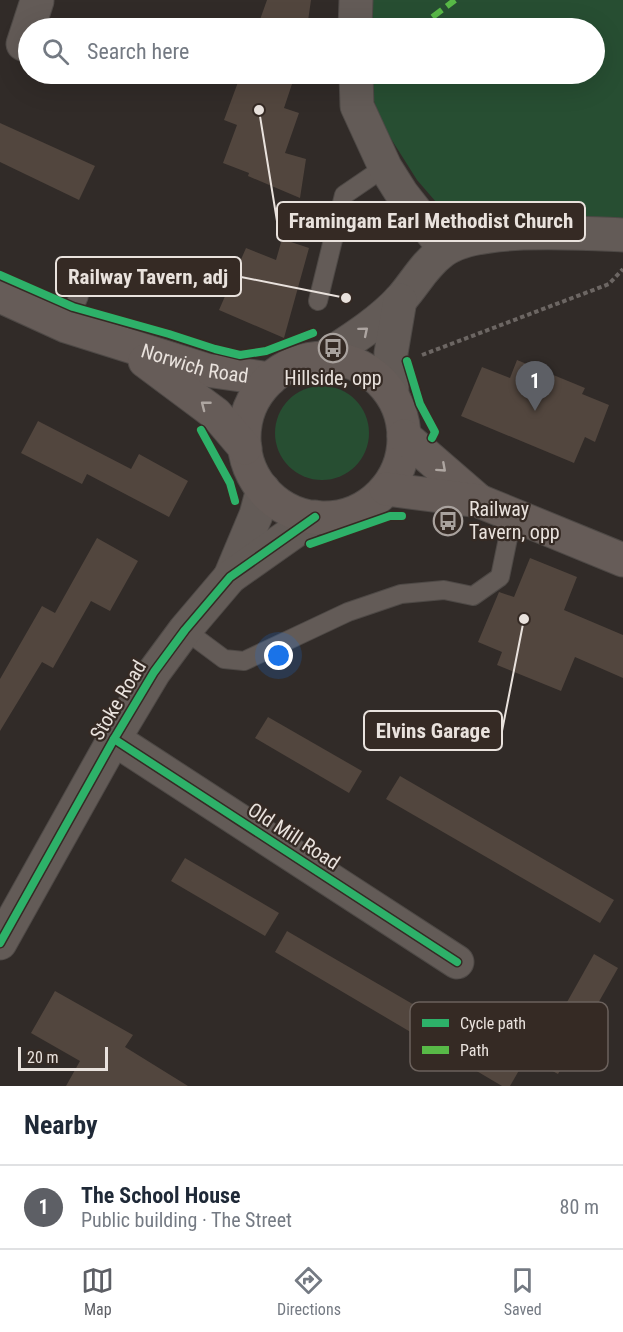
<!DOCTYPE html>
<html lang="en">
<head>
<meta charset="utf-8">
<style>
  :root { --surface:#fff; --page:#f6f6f7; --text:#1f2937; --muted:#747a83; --line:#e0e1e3; --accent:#5d5f65 }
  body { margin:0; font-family:"Roboto Condensed",sans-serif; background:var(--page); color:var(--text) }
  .scale { position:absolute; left:18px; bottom:15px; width:90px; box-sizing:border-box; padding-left:6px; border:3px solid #e9e2dd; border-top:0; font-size:16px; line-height:21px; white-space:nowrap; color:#e9e2dd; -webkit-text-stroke:4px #352a24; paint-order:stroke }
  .you { position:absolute; left:279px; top:656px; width:21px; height:21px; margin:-15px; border:4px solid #fff; border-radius:50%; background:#1a73e8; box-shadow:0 0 0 9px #1a73e833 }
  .badge { display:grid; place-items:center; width:39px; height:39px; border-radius:50%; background:var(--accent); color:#fff; font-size:20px; font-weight:700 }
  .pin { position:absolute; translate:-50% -50px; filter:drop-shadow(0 2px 3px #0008) }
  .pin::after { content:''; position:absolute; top:32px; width:21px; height:18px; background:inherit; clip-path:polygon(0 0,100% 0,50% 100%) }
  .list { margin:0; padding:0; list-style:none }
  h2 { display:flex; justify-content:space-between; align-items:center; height:78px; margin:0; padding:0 24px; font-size:26px }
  h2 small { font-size:20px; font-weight:400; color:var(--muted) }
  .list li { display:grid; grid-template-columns:39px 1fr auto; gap:18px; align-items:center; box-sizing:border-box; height:84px; padding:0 24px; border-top:2px solid var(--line) }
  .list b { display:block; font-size:22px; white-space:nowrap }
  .list p { margin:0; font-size:20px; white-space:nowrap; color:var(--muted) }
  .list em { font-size:20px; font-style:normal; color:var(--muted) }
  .icon { flex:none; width:33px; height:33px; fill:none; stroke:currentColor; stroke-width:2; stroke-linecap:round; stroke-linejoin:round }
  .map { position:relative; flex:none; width:623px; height:1086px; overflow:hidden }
  .search { position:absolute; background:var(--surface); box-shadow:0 6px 24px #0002; left:18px; right:18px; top:18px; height:66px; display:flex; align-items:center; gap:15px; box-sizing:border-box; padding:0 21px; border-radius:33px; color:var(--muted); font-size:22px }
  .sheet { height:162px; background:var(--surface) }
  nav { display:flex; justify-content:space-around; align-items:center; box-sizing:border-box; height:84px; border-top:2px solid var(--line); background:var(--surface); font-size:16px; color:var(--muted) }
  nav a { display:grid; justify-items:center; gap:3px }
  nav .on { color:var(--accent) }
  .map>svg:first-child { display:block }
  .green { fill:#274e32 }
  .building { fill:#52463e }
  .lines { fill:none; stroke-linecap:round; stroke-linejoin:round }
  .service-casing { stroke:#4e4946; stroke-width:20 }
  .minor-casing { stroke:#4e4946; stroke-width:35 }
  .tertiary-casing { stroke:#4e4946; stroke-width:35 }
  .secondary-casing { stroke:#4e4946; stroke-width:35 }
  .path { stroke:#6c6663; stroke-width:4; stroke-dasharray:4.5 3; stroke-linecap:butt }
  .service { stroke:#635b57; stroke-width:18 }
  .minor { stroke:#635b57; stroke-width:33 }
  .tertiary { stroke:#635b57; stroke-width:33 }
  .secondary { stroke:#665c58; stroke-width:33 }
  .quiet { stroke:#58b947; stroke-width:6; stroke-dasharray:12 6; stroke-linecap:butt }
  .cycleway-casing { stroke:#352a24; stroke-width:11 }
  .cycleway { stroke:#2db169; stroke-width:8 }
  .oneway { stroke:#ada5a1 }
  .oneway2 { stroke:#aea6a1 }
  .labels { text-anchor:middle; stroke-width:4.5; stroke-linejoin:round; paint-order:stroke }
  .street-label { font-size:20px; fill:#e9e2dd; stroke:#352a24 }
  .poi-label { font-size:20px; fill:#e9e2dd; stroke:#352a24 }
  .key { fill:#352a24; stroke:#6b615c; stroke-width:1.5 }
  .key-label { font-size:16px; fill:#e9e2dd }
  .leader { fill:none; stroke:#e9e2dd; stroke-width:2 }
  .callout-dot { fill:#e9e2dd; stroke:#352a24; stroke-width:2 }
  .callout { fill:#352a24; stroke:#e9e2dd; stroke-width:2 }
  .callout-label { font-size:21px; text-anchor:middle; font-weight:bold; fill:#e9e2dd }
</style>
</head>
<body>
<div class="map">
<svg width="623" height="1086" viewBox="0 0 623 1086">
  <rect width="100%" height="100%" fill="#312b28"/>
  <!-- green -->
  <g class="green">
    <path d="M370,0h253v228l-161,4 -45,-52 -34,-54 -17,-47v-5h228v-46h-226z"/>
    <circle cx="322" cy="433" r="47"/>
  </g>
  <!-- building -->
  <g class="building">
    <path d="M267,0h44l-4,28h-50z"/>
    <path d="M241,74h40l13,4 -10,30 15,5 -14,40 21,6 -6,39 -52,-22 1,-3 -26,-10 14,-38 -13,-5z"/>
    <path d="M0,123l95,43 -16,34 -79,-38z"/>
    <path d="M282,239l27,9 -25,90 -65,-28 27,-62 30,12z"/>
    <path d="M517,360l68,28 -3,6 27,11 -14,37 -10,-5 -11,26 -113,-47 21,-49 28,11z"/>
    <path d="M38,421l93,48 8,-15 49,27 -19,36 -82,-43 -5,10 -61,-31z"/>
    <path d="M97,538l41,23 -28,50 -19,-10 -38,67 -11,-6 -42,69v-52l42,-73 13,7z"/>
    <path d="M530,558l47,19 -13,33 59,25v43l-48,-21 -14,34 -64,-26 5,-13 -24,-10 21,-50 15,5z"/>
    <path d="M268,717l94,54 -13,22 -94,-55z"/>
    <path d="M400,776l214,124 -14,23 -214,-124z"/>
    <path d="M185,858l94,55 -14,23 -94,-55z"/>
    <path d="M287,931l234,136 -11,19h-8l-227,-134z"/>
    <path d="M594,954l24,14 -60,106 -24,-13z"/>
    <path d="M55,991l78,44 -8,12 63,39h-122l14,-25 -49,-28z"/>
  </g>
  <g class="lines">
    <!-- service casing -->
    <g class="service-casing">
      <g id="service">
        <path d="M318,301l26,-106 41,-28"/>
        <path d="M66,326l13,-30"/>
        <path d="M185,630l39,29 20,2 104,-49 53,-18 43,-4 29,6 27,-19 13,-63"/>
      </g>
    </g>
    <!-- minor casing -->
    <g class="minor-casing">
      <g id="minor">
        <path d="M23,44l14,-43"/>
        <path d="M114,739l343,223"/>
      </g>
    </g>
    <!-- tertiary casing -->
    <g class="tertiary-casing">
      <g id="tertiary">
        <path d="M355,28l1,-28"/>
        <path d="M356,74l1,32 28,61 17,27 43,55"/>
        <path d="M325,357c26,-17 55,-35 76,-58 15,-17 23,-34 42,-48 33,-25 138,-18 180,-16"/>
        <path d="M392,393l-1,-40 9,-53"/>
        <path d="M230,577l26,-62 7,-26"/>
        <path d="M0,943l114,-204 40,-67 31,-42 45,-53 85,-60"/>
      </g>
    </g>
    <!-- secondary casing -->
    <g class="secondary-casing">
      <g id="secondary">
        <path id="s1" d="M0,296l66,30 140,44 64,9"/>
        <circle cx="324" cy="438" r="80"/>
        <path d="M145,361l71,53 29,34"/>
        <path d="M404,436l75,65"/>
        <path d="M386,489l93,12 144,59"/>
      </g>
    </g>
    <!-- path -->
    <path class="path" d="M422,355l187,-71 14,-15"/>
    <!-- service -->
    <use href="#service" class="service"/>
    <!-- minor -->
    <use href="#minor" class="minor"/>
    <!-- tertiary -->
    <use href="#tertiary" class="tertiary"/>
    <!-- secondary -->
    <use href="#secondary" class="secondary"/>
    <!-- quiet -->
    <path class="quiet" d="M418,28l37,-28"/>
    <!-- cycleway casing -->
    <g class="cycleway-casing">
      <g id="cycleway">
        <path d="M0,275l73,32 96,27 46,15 25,6 26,-4 47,-18"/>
        <path d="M407,361l13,43 15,28 -3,6"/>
        <path d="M201,430l29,53 5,18"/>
        <path d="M310,544l80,-28h12"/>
        <path d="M114,739l343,223"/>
        <path d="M0,943l114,-204 40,-67 31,-42 45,-53 85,-60"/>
      </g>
    </g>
    <!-- cycleway -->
    <use href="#cycleway" class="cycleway"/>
  </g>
  <!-- one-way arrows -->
  <defs><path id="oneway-chevron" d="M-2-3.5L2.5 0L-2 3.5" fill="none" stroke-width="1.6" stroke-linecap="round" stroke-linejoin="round" transform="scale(1.5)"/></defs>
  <use class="oneway" href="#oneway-chevron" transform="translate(364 331) rotate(-40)"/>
  <g class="oneway2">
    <use href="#oneway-chevron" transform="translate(205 405) rotate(-142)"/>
    <use href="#oneway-chevron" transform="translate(442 468) rotate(42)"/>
  </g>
  <!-- icons -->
  <defs>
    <g id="bus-ring" transform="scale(1.5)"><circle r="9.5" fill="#352a24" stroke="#a9a29e" stroke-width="1.5"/><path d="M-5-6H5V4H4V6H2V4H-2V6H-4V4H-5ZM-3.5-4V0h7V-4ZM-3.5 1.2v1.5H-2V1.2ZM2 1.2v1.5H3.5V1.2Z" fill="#a9a29e"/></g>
  </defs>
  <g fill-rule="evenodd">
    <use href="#bus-ring" x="333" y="348"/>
    <use href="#bus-ring" x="448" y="521"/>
  </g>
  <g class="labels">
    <!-- street labels -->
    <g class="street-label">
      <text dy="7" stroke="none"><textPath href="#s1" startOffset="207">Norwich Road</textPath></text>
      <text transform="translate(118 700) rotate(-59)" y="7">Stoke Road</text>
      <text transform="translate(294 836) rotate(33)" y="7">Old Mill Road</text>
    </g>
    <!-- poi labels -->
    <g class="poi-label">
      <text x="333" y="385">Hillside, opp</text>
      <text x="469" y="516" text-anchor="start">Railway<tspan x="469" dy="23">Tavern, opp</tspan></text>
    </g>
  </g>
  <!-- legend -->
  <rect x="410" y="1002" width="198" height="69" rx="9" class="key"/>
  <rect x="422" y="1019" width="27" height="8" fill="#2db169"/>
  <rect x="422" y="1046" width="27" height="8" fill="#58b947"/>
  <g class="key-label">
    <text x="460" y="1029">Cycle path</text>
    <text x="460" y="1056">Path</text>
  </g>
  <!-- callouts -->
  <path class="leader" d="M259 110L277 221M346 298L241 277M524 619L502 731"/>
  <g class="callout-dot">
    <circle cx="259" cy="110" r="6"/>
    <circle cx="346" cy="298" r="6"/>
    <circle cx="524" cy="619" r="6"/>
  </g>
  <g class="callout">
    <rect x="277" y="202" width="308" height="39" rx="6"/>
    <rect x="56" y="257" width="185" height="39" rx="6"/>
    <rect x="364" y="711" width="138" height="39" rx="6"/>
  </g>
  <g class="callout-label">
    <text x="431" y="228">Framingam Earl Methodist Church</text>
    <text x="148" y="284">Railway Tavern, adj</text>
    <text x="433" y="738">Elvins Garage</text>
  </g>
</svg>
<div class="scale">20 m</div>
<div class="you"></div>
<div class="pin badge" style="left:535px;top:411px">1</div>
<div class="search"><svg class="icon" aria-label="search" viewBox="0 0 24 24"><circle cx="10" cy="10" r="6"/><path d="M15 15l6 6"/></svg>Search here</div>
</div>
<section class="sheet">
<h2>Nearby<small></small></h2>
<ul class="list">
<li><span class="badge">1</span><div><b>The School House</b><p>Public building · The Street</p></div><em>80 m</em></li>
</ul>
</section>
<nav>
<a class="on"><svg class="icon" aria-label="map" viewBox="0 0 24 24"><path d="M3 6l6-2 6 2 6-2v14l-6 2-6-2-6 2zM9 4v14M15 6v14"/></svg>Map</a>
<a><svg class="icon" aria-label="directions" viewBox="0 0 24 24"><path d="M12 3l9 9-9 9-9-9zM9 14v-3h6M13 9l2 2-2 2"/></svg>Directions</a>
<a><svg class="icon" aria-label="saved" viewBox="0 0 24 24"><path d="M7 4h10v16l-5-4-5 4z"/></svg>Saved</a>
</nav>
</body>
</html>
